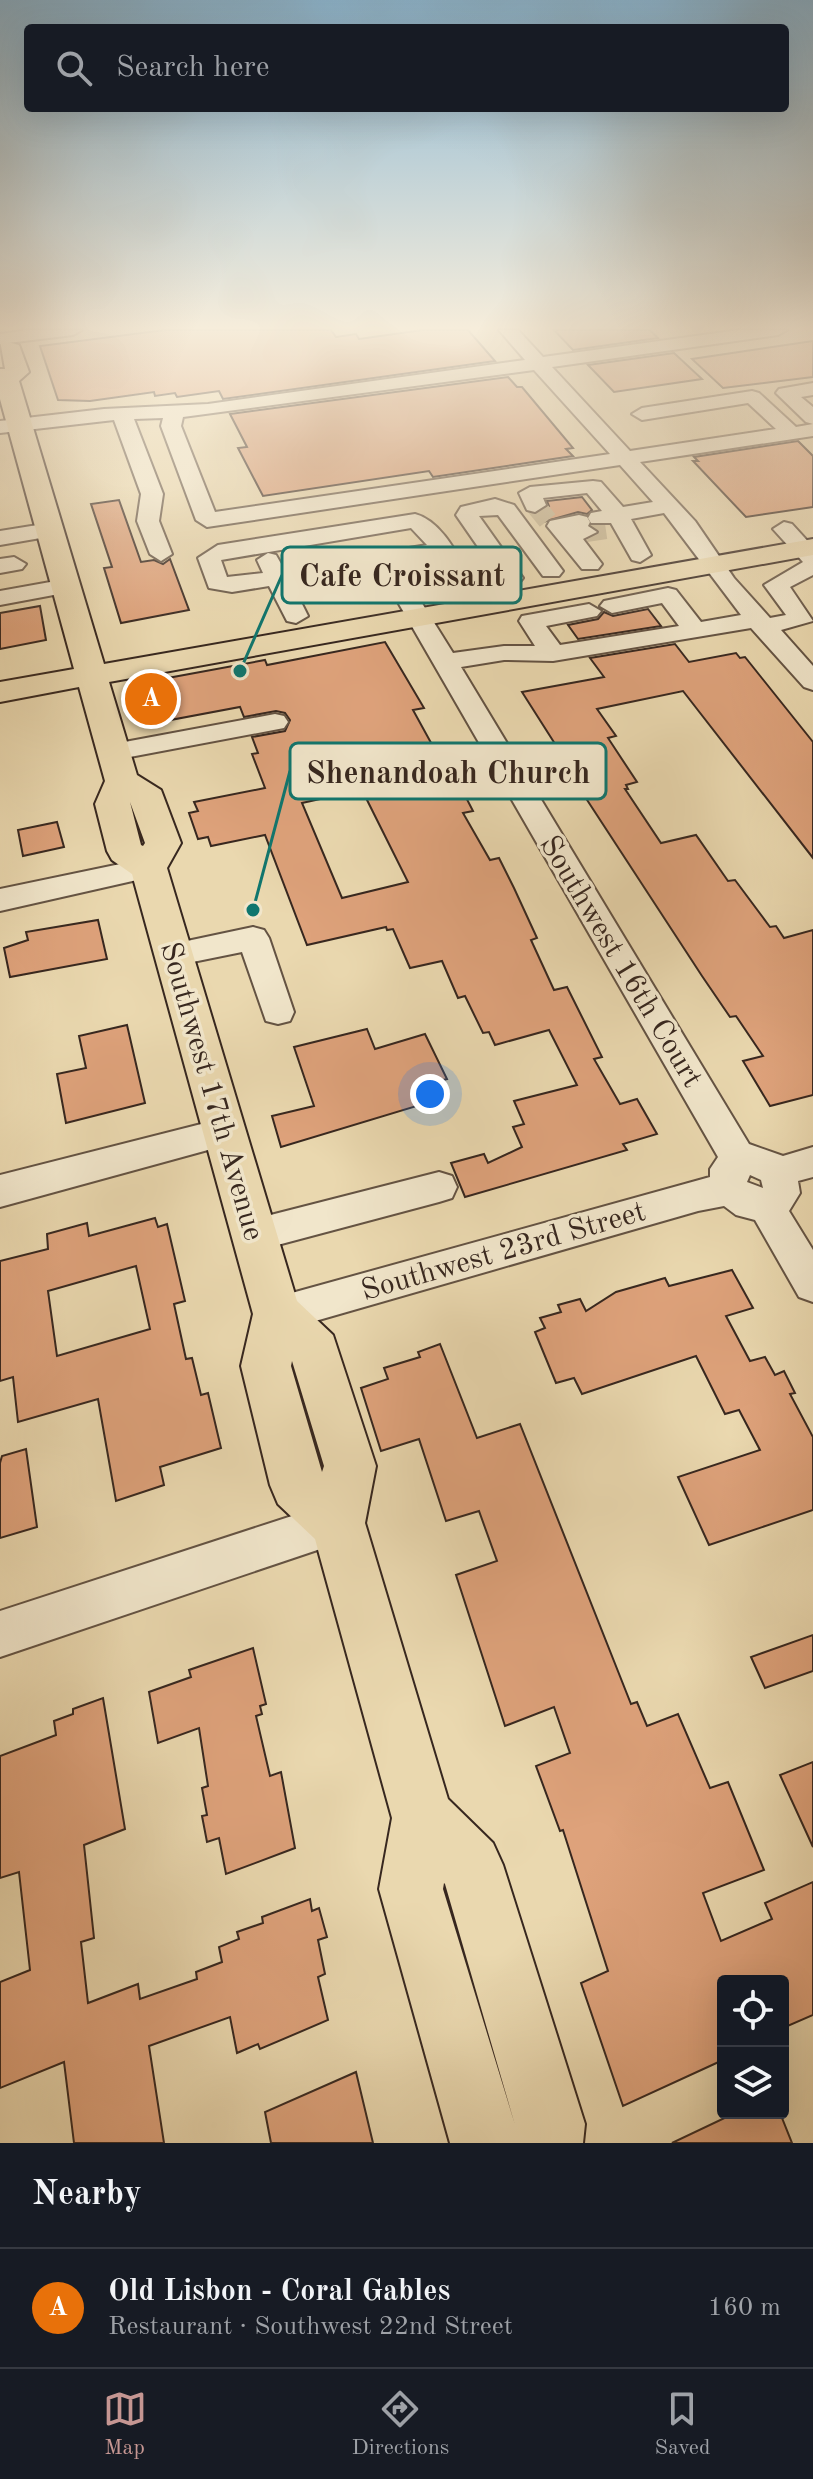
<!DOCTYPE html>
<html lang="en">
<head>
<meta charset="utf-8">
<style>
  :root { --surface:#171b24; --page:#242831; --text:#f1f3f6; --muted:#9ea1a6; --line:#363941; --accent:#c59692 }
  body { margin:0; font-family:"Old Standard TT",serif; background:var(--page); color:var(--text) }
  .controls { position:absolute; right:24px; bottom:24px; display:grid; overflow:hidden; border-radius:8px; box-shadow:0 8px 32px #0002 }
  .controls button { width:72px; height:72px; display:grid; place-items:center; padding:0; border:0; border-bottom:2px solid var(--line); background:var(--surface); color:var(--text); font:40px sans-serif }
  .you { position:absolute; left:430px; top:1094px; width:28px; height:28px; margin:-20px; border:6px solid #fff; border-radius:50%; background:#1a73e8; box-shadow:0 0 0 12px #1a73e833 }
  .badge { display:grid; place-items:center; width:52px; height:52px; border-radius:50%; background:var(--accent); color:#fff; font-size:26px; font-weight:700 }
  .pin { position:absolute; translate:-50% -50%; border:4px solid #fff; box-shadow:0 2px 8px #0006 }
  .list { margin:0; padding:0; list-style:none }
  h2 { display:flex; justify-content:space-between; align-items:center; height:104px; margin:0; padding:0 32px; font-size:34px }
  h2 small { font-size:26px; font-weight:400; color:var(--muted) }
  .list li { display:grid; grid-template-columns:52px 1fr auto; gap:24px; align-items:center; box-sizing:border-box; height:120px; padding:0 32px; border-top:2px solid var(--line) }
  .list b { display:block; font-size:30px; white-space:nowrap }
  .list p { margin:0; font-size:26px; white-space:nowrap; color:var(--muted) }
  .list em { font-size:26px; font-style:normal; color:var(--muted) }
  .icon { flex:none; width:44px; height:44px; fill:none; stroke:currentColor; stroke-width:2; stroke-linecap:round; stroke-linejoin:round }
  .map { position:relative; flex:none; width:813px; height:2143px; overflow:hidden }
  .search { position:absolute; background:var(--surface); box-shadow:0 8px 32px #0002; left:24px; right:24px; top:24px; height:88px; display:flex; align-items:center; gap:20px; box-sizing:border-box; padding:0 28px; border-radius:8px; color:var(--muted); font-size:30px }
  .sheet { height:224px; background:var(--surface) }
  nav { display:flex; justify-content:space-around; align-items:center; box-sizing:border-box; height:112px; border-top:2px solid var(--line); background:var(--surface); font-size:22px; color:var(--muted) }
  nav a { display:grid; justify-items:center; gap:4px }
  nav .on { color:var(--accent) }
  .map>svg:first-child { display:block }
  .building { fill:#dea27b; stroke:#37271f; stroke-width:2; fill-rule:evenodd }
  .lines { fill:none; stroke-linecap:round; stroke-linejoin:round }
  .minor-tunnel { stroke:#c6b592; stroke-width:20; stroke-dasharray:20 10; stroke-linecap:butt }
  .minor-casing { stroke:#645343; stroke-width:4 }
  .major-casing { stroke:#37271f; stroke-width:4 }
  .minor { fill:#f1e6cb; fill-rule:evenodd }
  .major { fill:#ead8af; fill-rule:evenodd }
  .labels { text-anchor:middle; stroke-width:7; stroke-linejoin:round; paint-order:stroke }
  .street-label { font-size:30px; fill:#37271f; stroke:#f1e6cb }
  .leader { fill:none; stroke:#0f766e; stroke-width:3 }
  .callout-dot { fill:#0f766e; stroke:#f1e6cb; stroke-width:3 }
  .callout { fill:#f1e6cb; stroke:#0f766e; stroke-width:3 }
  .callout-label { font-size:32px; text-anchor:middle; font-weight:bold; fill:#37271f }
</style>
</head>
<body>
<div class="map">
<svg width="813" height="2143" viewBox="0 0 813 2143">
  <rect width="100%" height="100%" fill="#ead8af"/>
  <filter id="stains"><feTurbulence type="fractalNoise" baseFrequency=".0025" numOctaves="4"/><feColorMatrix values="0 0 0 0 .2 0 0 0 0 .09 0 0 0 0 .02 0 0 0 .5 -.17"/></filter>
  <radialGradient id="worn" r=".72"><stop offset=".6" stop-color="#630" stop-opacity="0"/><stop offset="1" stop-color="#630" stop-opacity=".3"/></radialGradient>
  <!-- building -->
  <g class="building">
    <path d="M165,330h166l5,7 20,-3 3,5 64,-9h45l27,31 -272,38 -4,-8 -42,6 -2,-4 -20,3 -1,-4 -64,9 -32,-1 -18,-54z"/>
    <path d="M554,330h96l8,8 -85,12z"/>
    <path d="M813,341v36l-90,11 -31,-29z"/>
    <path d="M674,353l28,26 -88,13 -26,-27z"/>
    <path d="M508,377l9,10h5l51,61 -7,1 7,7 -140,21 -4,-6 -166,25 -25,-48 9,-1 -17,-33z"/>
    <path d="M798,441l15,15v51l-67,10 -53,-56h5l-4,-4z"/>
    <path d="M582,497l10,13 -5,4 -9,-2 -35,10 -6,-8 12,-8 -2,-5z"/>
    <path d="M119,500l22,62 13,-2 9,4 7,-5 19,51 -68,13 -17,-55 8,-1 -21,-63z"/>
    <path d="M40,606l6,34 -46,9v-36z"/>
    <path d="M648,609l13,17 -83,13 -10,-14 30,-6 6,-7 9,4z"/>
    <path d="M385,642l39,66 -11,2 39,71 5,-1 16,31 -10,2 27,47 9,-2 15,30 23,50 -6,2 23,50 13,-3 35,70 -8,2 26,45 17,-5 20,35 -34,10 4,6 -162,47 -14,-34 33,-9 4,9 34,-16 -9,-20 11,-3 -10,-23 63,-16 -28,-55 -54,15 -6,-13 -6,1 -18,-37 -7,2 -16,-37 -32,7 -17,-39 -6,1 -1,-3 -79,18 -42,-110 -54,11 -3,-9 -10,2 -9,-26 9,-2 -4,-9 71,-14 -13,-34 6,-1 -6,-16 33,-6 5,-11 -5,-7 -9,-2 -32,6 -4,-10 -91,17 -9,-32 17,-12 108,-20 2,5zM352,792l2,4 10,-2 44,88 -66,16 -40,-95z"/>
    <path d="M675,644l14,18 47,-9 4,5 5,-1 68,85v116l-130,-167 -86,18 19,27 -8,2 29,44 -11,3 2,4h-3l36,54 35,-8 32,46 7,-1 35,47 6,-1 8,12 29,-8v165l-43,11 -27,-45 20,-5 -27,-40 -6,1 -28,-41 -126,-193h3l-8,-14 -49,-77 82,-15 -14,-19z"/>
    <path d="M57,822l7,25 -41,9 -5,-26z"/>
    <path d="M98,920l9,39 -97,18 -6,-29 24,-8 -2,-8z"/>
    <path d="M127,1025l18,78 -79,20 -9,-49 29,-6 -7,-32z"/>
    <path d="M367,1029l8,20 50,-15 22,45 -15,4 8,16 -159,48 -9,-31 42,-10 -20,-59z"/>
    <path d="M155,1218l3,9 9,-3 18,77 -11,3 12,55 6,-1 9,37 7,-2 13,55 -61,19 4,18 -48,16 -18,-102 -80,23 -5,-45 -13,4v-120l48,-12 -1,-15 40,-11 2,13zM136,1266l14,63 -93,27 -9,-65z"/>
    <path d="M732,1270l21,38 -27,8 24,45 15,-4 10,18 9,-4 11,22 -5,1 23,43v73l-104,35 -31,-68 82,-27 -21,-40 -14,4 -29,-58 -114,38 -8,-16 -18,5 -21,-51 10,-4 -5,-10 21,-6 -3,-7 22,-6 6,12 30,-19 49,-14 4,8z"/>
    <path d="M440,1344l37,94 43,-14 111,280 6,-2 10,24 31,-12 32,74 18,-6 36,88 -61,23 18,48 51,-22 -7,-16 48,-21v133l-30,13v-47h-60v79l-100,46 -42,-123 27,-12 -45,-141 -3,1 -24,-65 34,-13 -16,-46 -49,19 -49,-151 41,-14 -18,-50 -33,10 -27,-82 -38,12 -20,-63 27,-9 -4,-11 36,-11 -2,-5z"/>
    <path d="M26,1449l11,78 -37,11v-75l2,-7z"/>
    <path d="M813,1635v36l-48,17 -14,-31z"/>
    <path d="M253,1648l13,56 -6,2 2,8 -6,2 14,60 11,-4 14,76 -69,26 -7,-36 -12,4 -5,-26 5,-1 -5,-27 6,-2 -9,-58 -41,15 -9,-51 42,-15 -2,-7z"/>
    <path d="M103,1698l22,131 -41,16 10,93 -13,4 7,61 50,-19 2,15 57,-20 -1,-7 26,-10 -3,-15 20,-8 -2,-7 26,-9 -1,-6 48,-18 2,12 7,-3 8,29 -9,3 7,34 -7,3 10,43 -68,29 -2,-5 -21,9 -7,-36 -81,29 15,97h-90l-10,-81 -64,26v-106l30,-12 -11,-98 -19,6v-122l56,-21 -2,-14 19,-7v-5z"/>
    <path d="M813,1762v85l-33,-72z"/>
    <path d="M356,2072l17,71h-102l-6,-31z"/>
    <path d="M735,2113h45l12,30h-120z"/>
  </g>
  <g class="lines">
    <!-- minor-tunnel -->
    <g class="minor-tunnel">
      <path d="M535,505l13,16"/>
      <path d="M586,532l21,-3"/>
    </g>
    <!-- minor casing -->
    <g class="minor-casing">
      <g id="minor">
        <path d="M29,330h53l-9,5 -73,9v-10z"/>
        <path d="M499,330h19l25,27 196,-27h48l-9,5 -226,32 78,84 146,-22 -28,-26 -106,17 -10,-6 10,-6 110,-17 7,2 37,34 17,-3v12l-173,26 55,59 39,57 36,40 16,-3 -22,-30 39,-23 -30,-33 11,-7 8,2 21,23v28l-23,12 23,34 -32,9 32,36v24l-9,-3 -53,-59 -198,33 -49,-1 -43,7 288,477 34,12 30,-9v30l-15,4 2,12 -11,18 24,39v52l-14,-5 -44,-77 -19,-5 -12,-9 -26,5 -421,121 -14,-5 -6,-13 6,-13 447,-124v-8l8,-12 -323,-560 12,-7 8,2 38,61 51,-7h31l-16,-25 3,-5 67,-12 12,7 -4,5 -51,10 14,19 119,-19 -17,-23 -50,10 -12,-7 4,-5 64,-13 8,2 25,32 40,-7 -77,-102 -33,6 20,36 -11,7 -8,-2 -21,-37h-20l-3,-5 3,-5 11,-2 -15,-18 -44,5 3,7 -11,7 -8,-2 -8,-17 11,-6 63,-6 8,1 22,25 30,-5 -33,-37 -413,62 -11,-7 -35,-94 2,-8 -29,1 29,75 -4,27 13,33 -11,7 -11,-7 -13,-33 4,-27 -27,-74 -114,13v-12l104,-12 104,-5 317,-44zM534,370l76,84 -395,58 -34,-86 2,-9zM750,1175l11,5 2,8 -16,-6z"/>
        <path d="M813,383v12l-12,2 12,10v17l-7,-2 -30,-29 3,-4z"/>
        <path d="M495,499l19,6 49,66 -4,5h-16l-45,-61 -19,1 44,62 -4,5h-16l-47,-68 5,-8z"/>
        <path d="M415,514c30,8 46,49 61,73l-4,5h-16l-21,-34 -144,24 17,34 -12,7 -9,-2 -18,-35 -37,6 -23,-4 -11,-30 20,-13zM411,528l16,17 -143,24 -8,-14 -8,-2 -11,7 6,13 -36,4 -6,-17z"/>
        <path d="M579,515l8,2 3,5 -2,4 9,6 -14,7 19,25 -4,5h-16l-35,-43 3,-5z"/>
        <path d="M50,523l8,2 3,5 -3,5 -58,10v-14z"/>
        <path d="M14,557l12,7 -4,5 -22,4v-14z"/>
        <path d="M67,579l12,7 -4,5 -75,14v-14z"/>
        <path d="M275,714l9,2 4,6 -4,6 -170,32 -10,-2 -4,-6 4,-6 10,-2z"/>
        <path d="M149,858l10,3 5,7 -5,7 -159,36v-22z"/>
        <path d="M253,927l11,3 5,8 25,74 -4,9 -12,3 -12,-3 -24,-69 -69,14 -11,-3 -5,-8 5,-8 11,-3z"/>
        <path d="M225,1118l12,4 6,10 -6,10 -237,65v-32z"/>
        <path d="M439,1172l13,4 5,11 -5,11 -13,4 -184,49 -13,-4 -6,-12 6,-12 13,-4z"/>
        <path d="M338,1501l15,7 7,15 -7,15 -353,119v-46z"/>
      </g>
    </g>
    <!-- major casing -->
    <g class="major-casing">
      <path id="major" d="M0,340l19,5 10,27 -10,9 85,283 709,-125v16l-704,127 28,93 24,15 20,53 -14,25 130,433 36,34 43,131 -11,57 83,276 45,44 10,22 82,259 -2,19h-133l-71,-254 13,-71 -77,-279 -37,-35 -8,-19 -29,-119 12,-52 -121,-440 -20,-14 -5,-9 -12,-47 10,-23 -26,-94 -79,15v-20l74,-13 -74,-270v-30h5zM130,802l15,41 -2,3 -2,-1zM292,1361l32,105 -2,6 -31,-106zM444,1883l1,1 70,241 -72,-236z"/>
    </g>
    <!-- minor -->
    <use href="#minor" class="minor"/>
    <!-- major -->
    <use href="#major" class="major"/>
  </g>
  <!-- sky -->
  <linearGradient id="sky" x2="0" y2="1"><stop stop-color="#89b6d3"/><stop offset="0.52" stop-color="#f6eddb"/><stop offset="1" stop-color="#f6eddb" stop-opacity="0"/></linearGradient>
  <rect width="813" height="630" fill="url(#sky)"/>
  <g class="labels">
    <!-- street labels -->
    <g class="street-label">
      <text transform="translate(622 961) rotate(59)" y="10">Southwest 16th Court</text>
      <text transform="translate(213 1091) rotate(74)" y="10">Southwest 17th Avenue</text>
      <text transform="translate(503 1250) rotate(-16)" y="10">Southwest 23rd Street</text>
    </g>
  </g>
  <!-- callouts -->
  <path class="leader" d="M240 671L282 575M253 910L290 771"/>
  <g class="callout-dot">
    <circle cx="240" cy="671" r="8"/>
    <circle cx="253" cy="910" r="8"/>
  </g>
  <g class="callout">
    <rect x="282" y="547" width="239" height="56" rx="8"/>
    <rect x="290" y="743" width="316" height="56" rx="8"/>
  </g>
  <g class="callout-label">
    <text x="402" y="586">Cafe Croissant</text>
    <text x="448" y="783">Shenandoah Church</text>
  </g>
  <rect width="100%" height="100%" filter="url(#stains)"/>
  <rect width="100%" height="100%" fill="url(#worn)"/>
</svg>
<div class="controls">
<button><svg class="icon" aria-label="locate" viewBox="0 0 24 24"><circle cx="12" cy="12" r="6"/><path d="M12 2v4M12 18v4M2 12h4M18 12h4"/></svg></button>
<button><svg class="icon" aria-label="layers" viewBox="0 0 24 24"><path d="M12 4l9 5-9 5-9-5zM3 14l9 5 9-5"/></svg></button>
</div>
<div class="you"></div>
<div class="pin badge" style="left:151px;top:699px;background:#e8710a">A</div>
<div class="search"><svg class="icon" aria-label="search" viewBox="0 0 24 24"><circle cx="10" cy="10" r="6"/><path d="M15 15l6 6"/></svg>Search here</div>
</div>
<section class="sheet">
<h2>Nearby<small></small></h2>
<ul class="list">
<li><span class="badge" style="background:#e8710a">A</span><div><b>Old Lisbon - Coral Gables</b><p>Restaurant · Southwest 22nd Street</p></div><em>160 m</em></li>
</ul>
</section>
<nav>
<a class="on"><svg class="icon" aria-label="map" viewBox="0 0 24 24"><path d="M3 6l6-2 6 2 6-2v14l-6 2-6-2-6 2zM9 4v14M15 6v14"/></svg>Map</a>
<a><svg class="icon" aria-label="directions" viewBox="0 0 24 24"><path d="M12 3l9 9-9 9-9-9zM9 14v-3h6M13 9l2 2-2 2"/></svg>Directions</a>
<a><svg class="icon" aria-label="saved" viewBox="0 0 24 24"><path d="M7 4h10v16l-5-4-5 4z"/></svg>Saved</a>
</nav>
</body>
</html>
